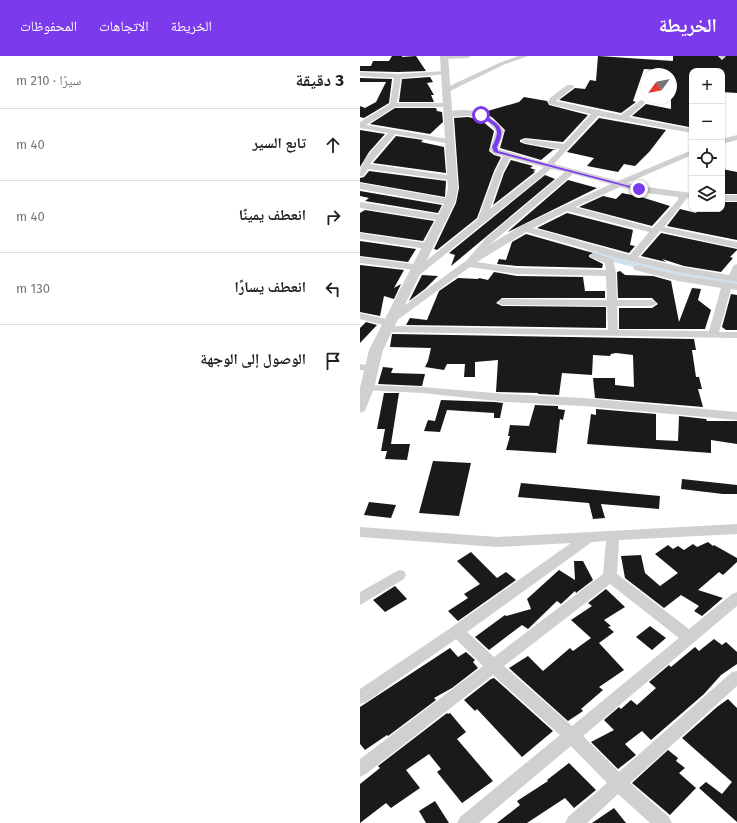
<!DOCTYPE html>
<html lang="ar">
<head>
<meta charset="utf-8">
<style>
  :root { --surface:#fff; --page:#f2f2f2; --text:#202124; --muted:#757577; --line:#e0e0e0; --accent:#7c3aed }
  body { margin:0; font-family:"Fira Sans","Noto Naskh Arabic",sans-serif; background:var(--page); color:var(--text); direction:rtl }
  .controls { position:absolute; right:12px; top:12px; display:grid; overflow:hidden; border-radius:8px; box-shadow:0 1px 3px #0004 }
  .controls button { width:36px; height:36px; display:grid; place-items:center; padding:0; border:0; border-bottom:1px solid var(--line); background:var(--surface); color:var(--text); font:20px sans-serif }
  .compass { position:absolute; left:281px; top:12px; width:36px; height:36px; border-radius:50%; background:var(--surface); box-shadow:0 1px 3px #0004; rotate:237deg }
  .stop { position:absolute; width:12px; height:12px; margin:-9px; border:3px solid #7c3aed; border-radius:50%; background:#fff }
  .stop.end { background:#7c3aed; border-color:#fff; box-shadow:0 1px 4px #0008 }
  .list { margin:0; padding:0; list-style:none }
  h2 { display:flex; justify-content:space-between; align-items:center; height:52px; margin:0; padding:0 16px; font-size:17px }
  h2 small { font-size:13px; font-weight:400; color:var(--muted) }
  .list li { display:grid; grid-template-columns:26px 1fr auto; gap:12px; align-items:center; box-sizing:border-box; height:72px; padding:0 16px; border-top:1px solid var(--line) }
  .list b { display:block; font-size:15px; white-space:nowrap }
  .list em { font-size:13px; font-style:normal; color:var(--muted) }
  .icon { flex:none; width:22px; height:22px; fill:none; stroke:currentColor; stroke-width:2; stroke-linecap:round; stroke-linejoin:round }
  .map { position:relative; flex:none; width:377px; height:767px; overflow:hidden; direction:ltr }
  header { display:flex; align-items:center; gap:24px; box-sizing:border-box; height:56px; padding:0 20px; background:var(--accent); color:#fff }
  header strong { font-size:19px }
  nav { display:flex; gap:22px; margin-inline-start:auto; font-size:14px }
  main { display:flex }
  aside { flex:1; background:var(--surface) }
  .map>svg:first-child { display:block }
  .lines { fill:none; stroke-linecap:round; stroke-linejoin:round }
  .canal { fill:#cfe2ee; fill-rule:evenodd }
  .building { fill:#1a1a1a }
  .minor { fill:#d0d0d0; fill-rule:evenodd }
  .tertiary { fill:#d0d0d0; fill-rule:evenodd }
  .route { fill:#7c3aed }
</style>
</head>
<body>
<header>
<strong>الخريطة</strong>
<nav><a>الخريطة</a><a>الاتجاهات</a><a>المحفوظات</a></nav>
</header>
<main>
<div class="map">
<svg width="377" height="767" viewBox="0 0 377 767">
  <rect width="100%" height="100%" fill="#fff"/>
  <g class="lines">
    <!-- canal -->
    <path class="canal" d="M228,194l82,20 67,11v6l-67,-11 -86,-21 -1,-2 1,-2z"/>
  </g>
  <!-- building -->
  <g class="building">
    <path d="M32,0h10v1l14,-1 10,15 -28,1 -38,-1v-5h11l2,-5h16z"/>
    <path d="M238,0l75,5v-5h45l4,4 4,-4h11v37l-15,-1v-21h-30v52l-3,4 -57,-11 14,-12 25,5v-35h-10l1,-4 -18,-1 -11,32 3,1 -15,11 -62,-13 16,-12 10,1 5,-9 6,1z"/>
    <path d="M70,21l3,5 -6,1 7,12h-3l3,7h-35l3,-23z"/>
    <path d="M0,22l32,1 -3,24 -25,15 -4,-1v-11l5,2 11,-6 10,-20h-26z"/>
    <path d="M164,41l23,4 2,4 39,10 -25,27 -38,-4 -5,2v2l5,2 32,6h-4l-12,10 -41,-12 5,-18 -12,-12 -9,-6 35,-10z"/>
    <path d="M35,52h41l1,3 5,1 1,10 -13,12 -60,-10z"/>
    <path d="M108,61l13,3 13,11 -5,20 5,4 7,2 -7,14 -17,47 -40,32 -3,-1 22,-46 3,-15 -5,-70z"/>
    <path d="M239,62l67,12 -16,21 -15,15 -11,-2 -6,8 -31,-6 7,-8 -27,-6z"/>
    <path d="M0,74l25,4 -16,18 -9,15z"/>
    <path d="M36,80l27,4 -2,2 23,5 2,26 -73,-10z"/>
    <path d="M151,104l22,6 -3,2 6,2 -3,1 2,1 -42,33 11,-32z"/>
    <path d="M362,113l15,3v22h-15z"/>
    <path d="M9,115l77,10 -1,16 -85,-15v-4l4,-1z"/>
    <path d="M185,119l10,4 -104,87 4,-11 -6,-2z"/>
    <path d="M208,124l29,8 -89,44 3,-3z"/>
    <path d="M0,135l82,14 -4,8 -73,-12 4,-3 -9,-2z"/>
    <path d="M262,137l19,4 29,9 -18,20 -73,-19 24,-11 13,3z"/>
    <path d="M362,146h15v38l-70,-14 13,-17 16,4 3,-4h23z"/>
    <path d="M5,154l69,11 -11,20 -63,-9v-19z"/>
    <path d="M207,157l66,17 -3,15 5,1 -6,7 -92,-25z"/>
    <path d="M301,177l76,16v1l-7,7 3,1 -12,14 -37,-6 -22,-7 4,3 -25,-6z"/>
    <path d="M166,178l67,19 -4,2v2l14,7 -1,4 -85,-2 -20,-2 2,-5 7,1 6,-18z"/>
    <path d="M0,185l56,8 -8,13 -48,-6z"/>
    <path d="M0,209l44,5 -10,18 7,-4 -7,15 -10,-3 -4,20 -20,-4z"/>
    <path d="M260,215l5,4 28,1 18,5 8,41 13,-34 9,1 -3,11 13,10 -6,19h-86v-21h33l6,-4 -6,-6h-34l-1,-26z"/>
    <path d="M134,216l23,4 66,1 2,14h20v7h-103l-6,5 6,3 104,1v21l-200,-3 4,-7 17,2 12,-29 19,-13 20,1 1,-1 9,2z"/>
    <path d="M62,219l16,1 -13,13 -16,12z"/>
    <path d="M371,238l6,1v35h-11l-4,-3z"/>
    <path d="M6,266l11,3 -17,18v-15z"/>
    <path d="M32,278l302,5 2,11h-4l4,27h3l3,12h-4l5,18 -108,-9 -2,-20h22v7l19,2 -1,-32 -17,-2 -5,1 -1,2 -17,-1 -1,20 -30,-2 -3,22 -21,-1v-1l-42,-1 2,-32 -23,2v15h-11l1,-13h-18l-3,6 -19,-3 3,-6 3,-13 -41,-1z"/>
    <path d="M23,311l10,1 -2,5 34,1 -3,12 -44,-2z"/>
    <path d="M24,337h15l-8,51h19l-3,16 -22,-1 2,-8h-6l4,-22h-8z"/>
    <path d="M81,344l54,2 8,1 -3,15h-6v-5l-47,-3 -7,22 -16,-1 4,-11 7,1z"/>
    <path d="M175,349l23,1v3l7,1 -2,10 -3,-1 -4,34 -50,-3 4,-14h-2l2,-11 19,1z"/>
    <path d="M236,353l60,5v26l22,1 1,-25 27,3 1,2h30v23l-26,-4v13l-124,-9 4,-30 5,1z"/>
    <path d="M73,405l38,2 -12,53 -40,-3z"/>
    <path d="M322,423l55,6v9h-14l-42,-5z"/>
    <path d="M161,427l139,13 -1,13 -58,-5 4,14 -12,1 -4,-16 -71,-6z"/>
    <path d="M9,446l27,3 -5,13 -27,-3z"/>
    <path d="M348,486l5,4 1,-1 23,13v4l-14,13 -4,-3 -21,18 25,8 -21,18 -8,-5 5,-5 -18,-11 -17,13 -39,-30 -4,-22 20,-1 4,18 15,13 18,-13 -23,-19 13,-9 5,4 5,-3 6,4 9,-6 4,3z"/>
    <path d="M111,496l26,26 9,-6 10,8 -58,41 -10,-10 20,-13 -4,-4 16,-10 -23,-23z"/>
    <path d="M214,505h9l10,19 -17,13 -1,-2 -14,13 -4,-3 -29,28 -6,-4 -33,25 -14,-13 30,-22 1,1 25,-7 -4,-10 32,-29 16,10z"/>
    <path d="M35,530l12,13 -22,13 -12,-12z"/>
    <path d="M246,533l19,18 -21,13 7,6 -3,1 6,5 -15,11 25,27 -25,17 4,3 -22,19 2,2 -15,10 -59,-53 19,-12 15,15 27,-23 3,3 18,-13 -20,-18 21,-14 -4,-3z"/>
    <path d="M290,570l16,12 -14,12 -16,-13z"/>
    <path d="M354,583l8,6 4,-3 11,10v12l-16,11 -17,19 -53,46 -9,-9 -17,13 11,11 -18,14 -27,-27 23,-12 -10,-10 15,-13 2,2 10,-9 6,5 19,-17 -7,-6 20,-17 2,2 24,-20 4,4z"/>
    <path d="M90,592l8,9 8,-5 9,8 -2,2 5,6 -26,20 -18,10 2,2 -48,36 -1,-1 -22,15 -5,-6v-37z"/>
    <path d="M134,622l59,53 -31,26 -45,-48 -2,2 -11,-11 27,-21z"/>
    <path d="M368,643l9,9v114l-38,-34 7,-6 16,12 10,-12 -50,-44 35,-31z"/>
    <path d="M87,657l1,1 2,-1 16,19 -9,7 36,42 -31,22 -25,-31 4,-3 -12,-15 -23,16 14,18 -29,20 -5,-5 -26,20v-39l20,-16 -2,-2z"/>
    <path d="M308,694l10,8 -2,3 9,7 -6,5 17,15 -26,27 -38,-32z"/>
    <path d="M209,707l27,27 -22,18 -9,-10 -38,25h-30l23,-18 -3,-4 31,-20 -1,-1z"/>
    <path d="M75,745l14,22h-23l-7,-12z"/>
    <path d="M254,752l12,15h-34z"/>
  </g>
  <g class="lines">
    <!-- minor -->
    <g class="minor">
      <path d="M81,0h30l-3,2 -24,1 -2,-1z"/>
      <path d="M158,0h10l-25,9 -53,26h-6l-1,-2 56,-26z"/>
      <path d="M359,0h6v1l-3,2z"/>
      <path d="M85,15l3,2 -1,1 -46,4 -4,25h53v4h-55l-29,18 88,15v4h-3l-56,-10 -25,30 83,12 3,1 1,2 -1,2 -88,-12 -5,7h-3c0,-17 17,-30 28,-43l-28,-5v-6l30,-18 4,-26 -34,-2v-4l38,2z"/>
      <path d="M207,29h6l1,2 -18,14 65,14 20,-15 4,2 -1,2 -15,13 63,12v4l-94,-17 -44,48 64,17 74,-31v5l-65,28 12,3 53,7v6l-5,-1 -23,29 73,15v6l-77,-17 -22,26 39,9 52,9 5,-10 3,-1v18l-60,-10 -63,-15 -88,-25 -49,30 40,6 89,2 -1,-7 -13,-5 -2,-2 5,-3 18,6 3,14 1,27h35l5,3 -5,3h-35l1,24 91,1 12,-43 -43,-7 -43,-11 -2,-2 2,-2 3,-1 40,10 59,9v6l-6,-1 -12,43h18v6l-351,-6 -5,-3 1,-2 5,-1 -27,-7v-6l26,6 81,-59 18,-21 80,-67 -14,-3 -134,108 -3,1 -5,-3 6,-5 -55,-7v-6l61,8 57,-46 17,-47 8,-16 -9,-2 -4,-4 6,-19c-19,-27 -39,-8 -51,-17l1,-2c24,-5 44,-1 58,19l-6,18 49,14 13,-14 -35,-6 -4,-2 4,-2 39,5 27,-30 -42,-10 -1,-2 2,-4zM150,102l34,9 -54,42 13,-37zM213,118l38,10 -90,42 -32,19zM260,131l19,5 39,5v3l-25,28 -78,-21zM207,155l82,21 -19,23 -97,-27zM110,211l47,7 89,2 1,24 -105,-1 -5,3 5,3 105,1 1,24 -219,-4z"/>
      <path d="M377,79v5l-15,4v-5z"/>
      <path d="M0,127l90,16 4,3 -4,3 -90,-16z"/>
      <rect x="362" y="139" width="15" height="6"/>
      <path d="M0,146l83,13 4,3 -4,3 -83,-13z"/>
      <path d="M0,177l67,10 5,3 -5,3 -67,-10z"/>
      <path d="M0,308l15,2 2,2 -6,3 -11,-1z"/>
      <path d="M7,329l55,2 84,7 77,4 154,14v8l-154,-14 -77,-4 -84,-9 -59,-3 -2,-2 2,-2z"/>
      <path d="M377,468v10l-118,6 -2,34 72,55 43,-35 5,-2v14l-154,130 36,36 113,-100 5,-1v15l-107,97 39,34 3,6h-22l-32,-29 -31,29h-22l3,-6 39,-34 -36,-37 -92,77h-22l3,-6 100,-82 -67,-60 -127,99 -6,3v-18l123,-93 -27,-27 -90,63 -6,2v-15l92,-62 119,-84 -74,4 -137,-10v-10l137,10zM246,485l-3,33 -109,83 -27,-25 125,-90zM250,528l69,54 -107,88 -68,-60z"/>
      <path d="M39,514l5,1 2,4 -2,4 -44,26v-13z"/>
    </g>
    <!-- tertiary -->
    <path class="tertiary" d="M80,0h8l10,132 -3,14 -72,148 -9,38 -9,23 -5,2v-25l9,-38 76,-148 3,-14z"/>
  </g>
  <!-- route -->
  <path class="route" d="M120,58h3c16,11 24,13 14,33l1,4 143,38 -2,1 -145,-38 -2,-5c10,-20 4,-20 -12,-31z"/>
</svg>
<div class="controls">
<button>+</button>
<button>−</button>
<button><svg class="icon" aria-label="locate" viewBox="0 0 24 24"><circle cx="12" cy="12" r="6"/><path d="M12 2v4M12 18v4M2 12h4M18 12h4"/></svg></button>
<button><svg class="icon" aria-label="layers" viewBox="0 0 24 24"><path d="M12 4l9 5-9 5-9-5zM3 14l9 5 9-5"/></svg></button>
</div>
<svg class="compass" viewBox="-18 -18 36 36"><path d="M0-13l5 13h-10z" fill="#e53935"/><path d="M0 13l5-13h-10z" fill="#757577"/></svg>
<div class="stop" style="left:121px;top:59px"></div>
<div class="stop end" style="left:279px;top:133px"></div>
</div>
<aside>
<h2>3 دقيقة<small>سيرًا · 210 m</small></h2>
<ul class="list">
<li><svg class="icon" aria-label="ahead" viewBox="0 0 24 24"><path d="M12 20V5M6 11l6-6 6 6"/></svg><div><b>تابع السير</b></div><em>40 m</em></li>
<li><svg class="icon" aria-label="right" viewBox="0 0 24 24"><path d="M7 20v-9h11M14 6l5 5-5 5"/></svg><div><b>انعطف يمينًا</b></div><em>40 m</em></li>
<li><svg class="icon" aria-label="left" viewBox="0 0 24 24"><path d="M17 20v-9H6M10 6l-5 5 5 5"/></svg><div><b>انعطف يسارًا</b></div><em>130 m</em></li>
<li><svg class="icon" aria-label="arrive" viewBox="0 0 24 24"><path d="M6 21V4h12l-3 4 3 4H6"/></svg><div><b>الوصول إلى الوجهة</b></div></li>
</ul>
</aside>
</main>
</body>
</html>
